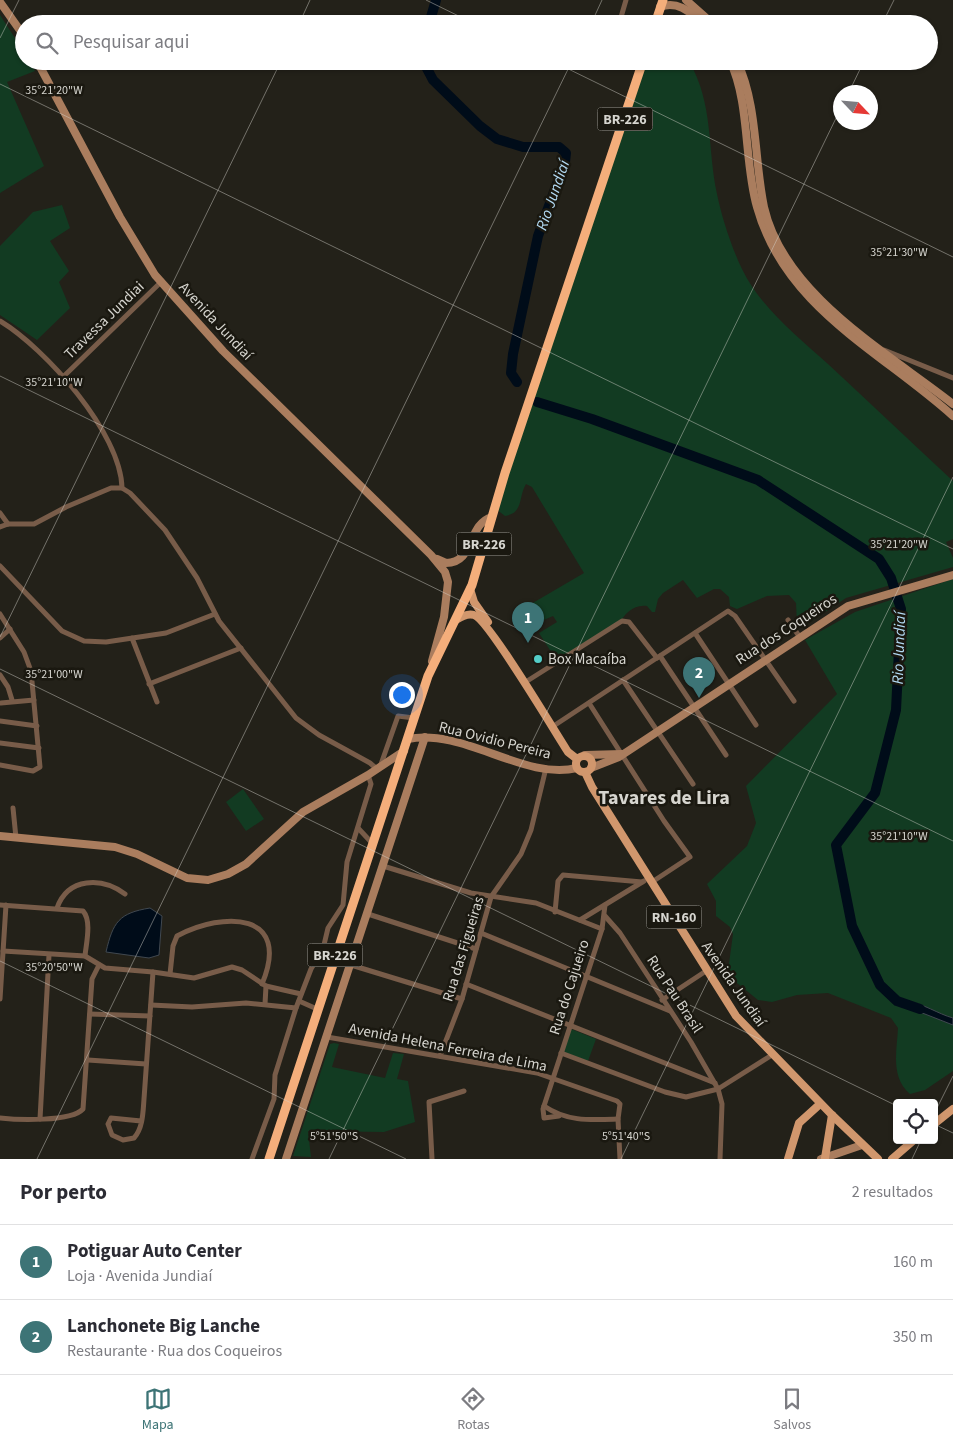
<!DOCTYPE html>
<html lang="pt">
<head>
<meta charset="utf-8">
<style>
  :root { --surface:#fff; --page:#f2f2f3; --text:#2b2b33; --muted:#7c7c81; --line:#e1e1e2; --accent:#3d7476 }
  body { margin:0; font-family:"Source Sans 3",sans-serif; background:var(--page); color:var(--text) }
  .controls { position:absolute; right:15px; bottom:15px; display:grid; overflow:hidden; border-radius:5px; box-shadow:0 1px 4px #0004 }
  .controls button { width:45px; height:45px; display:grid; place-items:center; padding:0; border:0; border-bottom:1px solid var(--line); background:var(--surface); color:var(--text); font:25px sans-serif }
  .compass { position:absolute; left:833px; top:85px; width:45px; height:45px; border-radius:50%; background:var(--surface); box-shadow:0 1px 4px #0004; rotate:116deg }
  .you { position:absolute; left:401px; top:694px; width:18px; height:18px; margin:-12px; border:4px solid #fff; border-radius:50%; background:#1a73e8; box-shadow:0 0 0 8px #1a73e833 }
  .badge { display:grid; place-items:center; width:32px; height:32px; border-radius:50%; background:var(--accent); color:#fff; font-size:16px; font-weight:700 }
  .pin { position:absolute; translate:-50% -41px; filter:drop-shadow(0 1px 2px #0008) }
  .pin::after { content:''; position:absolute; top:26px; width:18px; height:15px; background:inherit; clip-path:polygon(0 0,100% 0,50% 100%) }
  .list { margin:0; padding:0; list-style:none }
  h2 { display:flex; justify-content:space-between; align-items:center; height:65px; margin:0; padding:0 20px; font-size:21px }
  h2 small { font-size:16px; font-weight:400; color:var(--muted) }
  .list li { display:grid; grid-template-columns:32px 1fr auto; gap:15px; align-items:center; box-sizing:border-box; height:75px; padding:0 20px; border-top:1px solid var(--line) }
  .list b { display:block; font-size:19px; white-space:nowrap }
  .list p { margin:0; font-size:16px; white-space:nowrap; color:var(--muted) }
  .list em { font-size:16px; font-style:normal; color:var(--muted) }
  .icon { flex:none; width:28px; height:28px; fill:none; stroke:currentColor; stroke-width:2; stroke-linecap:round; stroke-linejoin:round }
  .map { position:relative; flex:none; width:953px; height:1159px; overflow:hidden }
  .search { position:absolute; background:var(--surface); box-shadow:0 1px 4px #0004; left:15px; right:15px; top:15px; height:55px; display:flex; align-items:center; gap:12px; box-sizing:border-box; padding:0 18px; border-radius:28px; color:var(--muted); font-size:19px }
  .sheet { height:215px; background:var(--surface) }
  nav { display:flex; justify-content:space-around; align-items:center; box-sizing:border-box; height:70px; border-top:1px solid var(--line); background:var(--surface); font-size:14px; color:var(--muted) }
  nav a { display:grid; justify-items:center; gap:2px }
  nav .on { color:var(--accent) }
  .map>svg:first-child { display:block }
  .green { fill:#123b22 }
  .water { fill:#000c19; stroke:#404850 }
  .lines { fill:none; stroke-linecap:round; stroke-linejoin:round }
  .river { stroke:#000c19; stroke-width:10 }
  .street { stroke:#785c49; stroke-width:5 }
  .secondary { stroke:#aa7d5e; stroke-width:8 }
  .primary { stroke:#d1976d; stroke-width:8 }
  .highway { stroke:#f4ae7b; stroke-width:9 }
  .ticks { fill:none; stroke:#d6d5cf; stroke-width:1; stroke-opacity:0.45 }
  .poi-dot { fill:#54cdc8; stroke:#1a1810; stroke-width:2 }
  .labels { text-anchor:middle; stroke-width:5; stroke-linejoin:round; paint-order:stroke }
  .shield { fill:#1a1810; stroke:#9e9c96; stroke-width:1 }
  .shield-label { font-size:14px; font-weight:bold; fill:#d6d5cf }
  .street-label { font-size:15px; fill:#d6d5cf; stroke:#1a1810 }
  .poi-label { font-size:15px; fill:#d6d5cf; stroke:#1a1810; text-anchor:start }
  .water-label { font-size:16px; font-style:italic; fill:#b2d9f2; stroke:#1a1810 }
  .district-label { font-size:20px; font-weight:bold; fill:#d6d5cf; stroke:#1a1810 }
  .ticks-label { font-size:12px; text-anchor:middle; fill:#d6d5cf; stroke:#1a1810; stroke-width:5; stroke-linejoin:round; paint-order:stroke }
</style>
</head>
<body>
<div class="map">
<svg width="953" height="1159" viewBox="0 0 953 1159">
  <rect width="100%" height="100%" fill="#232119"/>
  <!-- green -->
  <g class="green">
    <path d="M0,15l24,37v9h5l6,10 -28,11 37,84 -44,27z"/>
    <path d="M639,61h50c25,44 18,86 28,133 5,24 14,52 25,75 19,39 55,67 86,95 42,39 83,78 125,117v58l-7,3 7,16v9l-107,31 -45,30 -4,-4 -1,-21 -7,-8 -22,1 -30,13 -7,-3 -1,-9 -9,-8h-6l-17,9 -14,-18 -20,13 -5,6 -3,13h-3l-5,-6c-13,-2 -22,7 -28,18l-62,37 -18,-28 18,-11 -4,-6 -16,7 -6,-19 53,-31 -52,-86 -6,-3c-8,13 -2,29 -21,32l-9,-7z"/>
    <path d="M62,205l8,23 -20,13 19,30 -10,11 11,26 -33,32 -37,-25v-69l33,-34z"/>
    <path d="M953,579v492l-28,19 -15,4c-20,-17 -13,-44 -12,-66l-7,-10 -63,-25 -31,2 -25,7 -14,-2 -26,-21 -4,-8 5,-37 -3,-7 -14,-11v-15l-9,-17 40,-38 9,-23 -10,-37 91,-92 -32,-54 50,-28z"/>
    <path d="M243,789l21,30 -18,12 -20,-29z"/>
    <path d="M571,1029l25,10 -8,22 -24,-9 -1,-3z"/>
    <path d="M334,1043l5,1 -7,23 53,11 8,-25 11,1 -7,25 11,2 7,41 -31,10 -76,-1 3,26 -18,-1 37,-112z"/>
  </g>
  <!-- water -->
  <g class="water">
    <path d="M150,908l12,8 -3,39 -10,3 -43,-6c7,-30 13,-39 44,-44z"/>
    <path d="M908,1002c15,1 30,12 45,16v7l-46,-18z"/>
  </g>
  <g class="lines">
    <!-- river -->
    <g class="river">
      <path d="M429,24l7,-24"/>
      <path d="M423,61l10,19 47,46 17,13 26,8h36l7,6 -1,9 -27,74 -25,118 -2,19 6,9"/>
      <path d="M537,402l55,17 166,61 121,79 12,19 10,31 -5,101 -21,83 -39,52 16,81 28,59 17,16 23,8"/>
    </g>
    <!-- street -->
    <g class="street">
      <path d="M619,24l7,-24"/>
      <path d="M0,321c45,27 121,112 122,167"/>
      <path d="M884,350l69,28"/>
      <path d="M63,377l98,-95"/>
      <path d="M0,513l8,11"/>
      <path d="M0,527l8,-3h26l32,-17 45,-19h11l8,5 35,37 32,48 22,43 77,97 23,17 51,28 7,6"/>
      <path d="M0,566l62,65 22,10 22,1 60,-9 49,-19"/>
      <path d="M0,614l24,38 7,19 9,96 -7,4 -33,-6"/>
      <path d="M788,620l11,16"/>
      <path d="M695,633l61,92"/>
      <path d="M0,638l10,-9"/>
      <path d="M132,638l25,64"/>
      <path d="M660,656l66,99"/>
      <path d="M0,675l8,12 4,13"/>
      <path d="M623,680l70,104"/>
      <path d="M524,683l98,-62 7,1 28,36"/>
      <path d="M149,684l92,-36"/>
      <path d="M1,703l33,-3"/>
      <path d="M589,703l75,118 26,36 -38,25"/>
      <path d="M0,721l37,5"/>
      <path d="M552,727l176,-116 7,5 59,85"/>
      <path d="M0,743l39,5"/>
      <path d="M380,767l18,-51 16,2"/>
      <path d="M13,808l3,30"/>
      <path d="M358,828l14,15"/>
      <path d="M383,866l88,27 65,10 66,26"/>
      <path d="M0,905l83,6c9,10 3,33 2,45"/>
      <path d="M57,908c11,-31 45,-31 68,-14"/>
      <path d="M555,912l3,-31 5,-6 79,7"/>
      <path d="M368,914l108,35"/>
      <path d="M605,916l15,17 71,109 27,47 4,15 -2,55"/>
      <path d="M580,920l64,-39"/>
      <path d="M481,933l189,78"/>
      <path d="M3,951l82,5 20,12 48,4 41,6 38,-11 10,3 24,16 35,8"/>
      <path d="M351,965l111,34"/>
      <path d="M170,974l3,-28 4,-10c47,-25 115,-24 85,48"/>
      <path d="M466,984l249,99"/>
      <path d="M0,999l6,-94"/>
      <path d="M662,1000l44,-29"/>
      <path d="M299,1001l18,8"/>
      <path d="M265,1004l1,-18"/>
      <path d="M151,1005l41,2 54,-4 50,5"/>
      <path d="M90,1014l60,2"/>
      <path d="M327,1037l210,36 80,28 3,3 -2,15 2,40"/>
      <path d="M561,1053l104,39 21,5 32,-8 54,-34"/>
      <path d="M440,1056l22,-57 29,-102 30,-43 10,-24 15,-62"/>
      <path d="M88,1060l58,4"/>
      <path d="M544,1106c23,16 47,14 74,13"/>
      <path d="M559,1116l-15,2 -1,-9 59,-180 3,-24"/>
      <path d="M0,1118c18,2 71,4 83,-9l9,-130 7,-14"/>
      <path d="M40,1119l9,-164"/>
      <path d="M141,1121l-30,-3 -3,6 4,11 11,5 11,-2c9,-10 9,-26 10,-39l9,-127"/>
      <path d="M252,1159l22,-60 1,-24 21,-67 15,-39 12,-20 5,-21 15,-23 4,-43 24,-78 -3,-9"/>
      <path d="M432,1159l-3,-57 35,-11"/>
    </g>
    <!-- secondary -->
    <g class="secondary">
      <path d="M686,0l27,24"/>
      <path d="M0,2l24,34"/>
      <path d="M660,7c18,-7 31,6 44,17"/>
      <path d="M37,61l83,156 35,58 68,76 208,204 14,17 3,10 -4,35 -12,44"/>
      <path d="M730,61c20,41 14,102 27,146 28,101 124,144 196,209"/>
      <path d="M737,61c21,45 17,99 27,146 20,88 123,145 189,197"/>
      <path d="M437,559l9,4c29,0 21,-39 46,-46"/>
      <path d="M408,739c57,-11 116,42 169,29"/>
      <path d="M585,755l37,-1"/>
      <path d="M591,768l28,-11 229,-151 105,-31"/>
      <path d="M0,836l115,11 22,7 50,24 21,2 20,-6 18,-10 57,-52 65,-37 36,-24"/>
      <path d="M286,1159l139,-422"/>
      <path d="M821,1159l41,-14"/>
    </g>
    <!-- primary -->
    <g class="primary">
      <path d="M470,589l4,13 14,20"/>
      <path d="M456,620c6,-4 12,-7 18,-5 14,4 81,117 94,137l9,7"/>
      <circle cx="584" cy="764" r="8"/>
      <path d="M585,772l7,15 144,229 96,99 46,44"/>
      <path d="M934,1124l19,-15"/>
      <path d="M825,1158l7,-43"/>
      <path d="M788,1159l11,-36 21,-19"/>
      <path d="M892,1159l22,-19"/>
    </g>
    <!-- highway -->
    <g class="highway">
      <path d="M655,24l8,-24"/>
      <path d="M269,1159l159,-483 44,-91 33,-112 138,-412"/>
    </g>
  </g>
  <!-- ticks -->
  <path class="ticks" d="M426,0l49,24M299,24l11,-24M591,24l11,-24M882,24l12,-24M0,38l19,-38M552,61l401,196M0,84l953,465M849,92l15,-31M0,376l953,465M0,637l281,-576M0,669l897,437M0,961l406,198M934,1114l19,-38M934,1124l19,9M37,1159l535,-1098M329,1159l511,-1049M621,1159l332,-682M912,1159l9,-19"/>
  <!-- markers -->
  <circle class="poi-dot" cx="538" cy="659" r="5"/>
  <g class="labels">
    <!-- shield labels -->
    <g class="shield">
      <rect x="597.5" y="107.5" width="55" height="23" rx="4"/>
      <rect x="456.5" y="532.5" width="55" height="23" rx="4"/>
      <rect x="646.5" y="905.5" width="55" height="23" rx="4"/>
      <rect x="307.5" y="943.5" width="55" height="23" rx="4"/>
    </g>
    <g class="shield-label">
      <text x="625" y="124">BR-226</text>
      <text x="484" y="549">BR-226</text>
      <text x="674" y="922">RN-160</text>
      <text x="335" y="960">BR-226</text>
    </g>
    <!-- street labels -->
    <g class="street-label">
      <text transform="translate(104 320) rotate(-44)" y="5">Travessa Jundiai</text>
      <text transform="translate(216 321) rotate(47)" y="5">Avenida Jundiaí</text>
      <text transform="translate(786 629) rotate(-33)" y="5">Rua dos Coqueiros</text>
      <text transform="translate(495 740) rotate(14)" y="5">Rua Ovidio Pereira</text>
      <text transform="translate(463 949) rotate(-73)" y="5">Rua das Figueiras</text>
      <text transform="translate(734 984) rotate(55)" y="5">Avenida Jundiaí</text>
      <text transform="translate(569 987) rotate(-72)" y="5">Rua do Cajueiro</text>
      <text transform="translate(675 994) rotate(57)" y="5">Rua Pau Brasil</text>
      <text transform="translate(448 1047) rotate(11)" y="5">Avenida Helena Ferreira de Lima</text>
    </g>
    <!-- poi labels -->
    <g class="poi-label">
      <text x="548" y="664">Box Macaíba</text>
    </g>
    <!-- water labels -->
    <g class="water-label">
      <text transform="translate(552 195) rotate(-71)" y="6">Rio Jundiaí</text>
      <text transform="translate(898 648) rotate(-88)" y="6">Rio Jundiaí</text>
    </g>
    <!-- district labels -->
    <g class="district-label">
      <text x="664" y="804">Tavares de Lira</text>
    </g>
  </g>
  <g class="ticks-label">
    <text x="54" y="94">35°21'20"W</text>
    <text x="899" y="256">35°21'30"W</text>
    <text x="54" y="386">35°21'10"W</text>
    <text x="899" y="548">35°21'20"W</text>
    <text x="54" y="678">35°21'00"W</text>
    <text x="899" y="840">35°21'10"W</text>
    <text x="54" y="971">35°20'50"W</text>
    <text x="334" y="1140">5°51'50"S</text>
    <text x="626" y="1140">5°51'40"S</text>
  </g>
</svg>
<div class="controls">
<button><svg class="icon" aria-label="locate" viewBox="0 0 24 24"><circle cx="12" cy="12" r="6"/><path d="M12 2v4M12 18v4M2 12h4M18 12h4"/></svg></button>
</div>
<svg class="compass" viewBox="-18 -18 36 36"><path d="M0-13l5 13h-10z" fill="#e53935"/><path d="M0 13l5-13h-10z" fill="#7c7c81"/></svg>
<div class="you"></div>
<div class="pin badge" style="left:528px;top:643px">1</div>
<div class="pin badge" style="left:699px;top:698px">2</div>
<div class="search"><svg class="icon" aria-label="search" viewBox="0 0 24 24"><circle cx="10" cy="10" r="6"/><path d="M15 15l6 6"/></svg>Pesquisar aqui</div>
</div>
<section class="sheet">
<h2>Por perto<small>2 resultados</small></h2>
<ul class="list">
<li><span class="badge">1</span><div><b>Potiguar Auto Center</b><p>Loja · Avenida Jundiaí</p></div><em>160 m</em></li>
<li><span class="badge">2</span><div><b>Lanchonete Big Lanche</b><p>Restaurante · Rua dos Coqueiros</p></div><em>350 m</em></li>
</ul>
</section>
<nav>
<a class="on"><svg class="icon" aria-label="map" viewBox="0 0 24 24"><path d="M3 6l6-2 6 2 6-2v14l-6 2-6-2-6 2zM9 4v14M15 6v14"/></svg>Mapa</a>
<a><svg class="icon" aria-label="directions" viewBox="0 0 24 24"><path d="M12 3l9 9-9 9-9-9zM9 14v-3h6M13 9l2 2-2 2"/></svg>Rotas</a>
<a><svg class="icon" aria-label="saved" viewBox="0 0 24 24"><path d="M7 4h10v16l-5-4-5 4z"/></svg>Salvos</a>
</nav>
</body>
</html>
